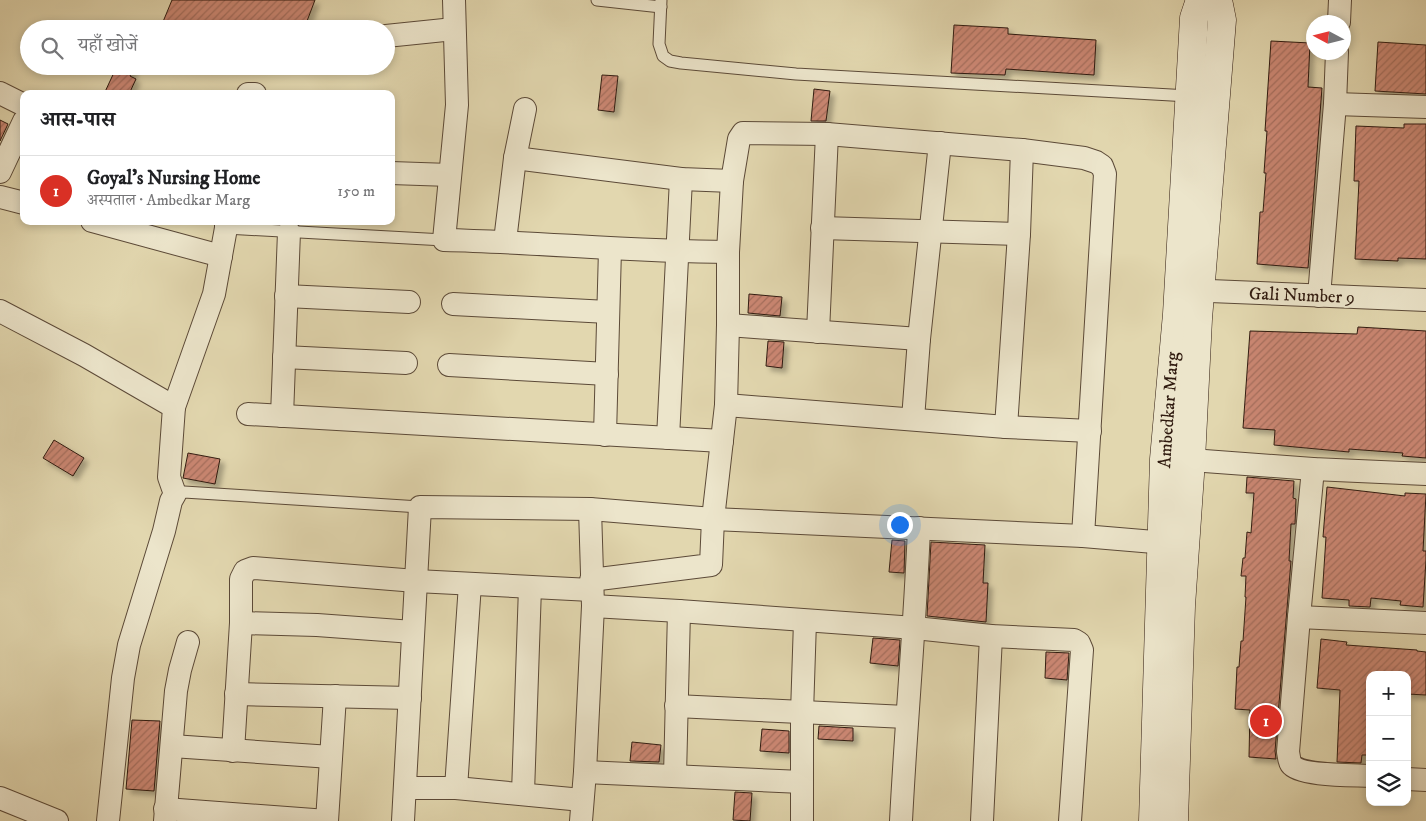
<!DOCTYPE html>
<html lang="hi">
<head>
<meta charset="utf-8">
<style>
  :root { --surface:#fff; --page:#f2f2f2; --text:#202124; --muted:#757577; --line:#e0e0e0; --accent:#d93025 }
  body { margin:0; font-family:"IM FELL DW Pica","Noto Serif Devanagari",serif; background:var(--page); color:var(--text) }
  .controls { position:absolute; right:15px; bottom:15px; display:grid; overflow:hidden; border-radius:10px; box-shadow:0 2px 8px #0003 }
  .controls button { width:45px; height:45px; display:grid; place-items:center; padding:0; border:0; border-bottom:1px solid var(--line); background:var(--surface); color:var(--text); font:25px sans-serif }
  .compass { position:absolute; left:1306px; top:15px; width:45px; height:45px; border-radius:50%; background:var(--surface); box-shadow:0 2px 8px #0003; rotate:277deg }
  .you { position:absolute; left:899px; top:524px; width:18px; height:18px; margin:-12px; border:4px solid #fff; border-radius:50%; background:#1a73e8; box-shadow:0 0 0 8px #1a73e833 }
  .badge { display:grid; place-items:center; width:32px; height:32px; border-radius:50%; background:var(--accent); color:#fff; font-size:16px; font-weight:700 }
  .pin { position:absolute; translate:-50% -50%; border:2px solid #fff; box-shadow:0 1px 5px #0006 }
  .list { margin:0; padding:0; list-style:none }
  h2 { display:flex; justify-content:space-between; align-items:center; height:65px; margin:0; padding:0 20px; font-size:21px }
  h2 small { font-size:16px; font-weight:400; color:var(--muted) }
  .list li { display:grid; grid-template-columns:32px 1fr auto; gap:15px; align-items:center; box-sizing:border-box; height:70px; padding:0 20px; border-top:1px solid var(--line) }
  .list b { display:block; font-size:19px; white-space:nowrap }
  .list p { margin:0; font-size:16px; white-space:nowrap; color:var(--muted) }
  .list em { font-size:16px; font-style:normal; color:var(--muted) }
  .icon { flex:none; width:28px; height:28px; fill:none; stroke:currentColor; stroke-width:2; stroke-linecap:round; stroke-linejoin:round }
  .map { position:relative; flex:none; width:1426px; height:821px; overflow:hidden }
  .search { position:absolute; background:var(--surface); box-shadow:0 2px 8px #0003; left:20px; top:20px; width:375px; height:55px; display:flex; align-items:center; gap:12px; box-sizing:border-box; padding:0 18px; border-radius:28px; color:var(--muted); font-size:19px }
  .panel { position:absolute; background:var(--surface); box-shadow:0 2px 8px #0003; left:20px; top:90px; width:375px; height:135px; border-radius:10px }
  .map>svg:first-child { display:block }
  .building { fill:url(#building-hatch); stroke:#301b10; filter:url(#shadow) }
  .lines { fill:none; stroke-linecap:round; stroke-linejoin:round }
  .lane-casing { stroke:#5c4a38; stroke-width:13 }
  .street-casing { stroke:#5c4a38; stroke-width:24 }
  .secondary-casing { stroke:#301b10; stroke-width:29 }
  .lane { stroke:#ece5cb; stroke-width:11 }
  .street { stroke:#ece5cb; stroke-width:22 }
  .secondary { stroke:#ece5cb; stroke-width:28 }
  .labels { text-anchor:middle; stroke-width:4; stroke-linejoin:round; paint-order:stroke }
  .street-label { font-size:18px; fill:#301b10; stroke:#ece5cb }
</style>
</head>
<body>
<div class="map">
<svg width="1426" height="821" viewBox="0 0 1426 821">
  <defs>
    <pattern id="building-hatch" width="6" height="6" patternUnits="userSpaceOnUse" patternTransform="scale(1.25)"><rect width="6" height="6" fill="#cb8773"/><path d="M-1 1l2-2M0 6l6-6M5 7l2-2" fill="none" stroke="#a56e5d"/></pattern>
    <filter id="shadow"><feDropShadow dx="4.5" dy="4.5" stdDeviation="2.5" flood-color="#0004"/></filter>
  </defs>
  <rect width="100%" height="100%" fill="#e2d7af"/>
  <filter id="stains"><feTurbulence type="fractalNoise" baseFrequency=".004" numOctaves="4"/><feColorMatrix values="0 0 0 0 .2 0 0 0 0 .09 0 0 0 0 .02 0 0 0 .5 -.17"/></filter>
  <radialGradient id="worn" r=".72"><stop offset=".6" stop-color="#630" stop-opacity="0"/><stop offset="1" stop-color="#630" stop-opacity=".3"/></radialGradient>
  <!-- building -->
  <g class="building">
    <path d="M172,0h143l-11,29h-144z"/>
    <path d="M954,25l54,3v6l88,6 -2,35 -88,-6 -1,6 -54,-2z"/>
    <path d="M1271,41l39,2 -2,44 14,1 -14,180 -51,-4 3,-52h3l3,-39h-2l3,-42h-2z"/>
    <path d="M1378,42l48,3v49l-51,-3z"/>
    <path d="M117,66h18l-5,10 6,3 -7,15h-25z"/>
    <path d="M602,75l16,1 -4,36 -16,-2z"/>
    <path d="M814,89l16,2 -4,30h-15z"/>
    <path d="M0,120l8,4 -8,17z"/>
    <path d="M1404,124h22v135l-28,-1v3l-43,-2 4,-78h-5l2,-55 48,2z"/>
    <path d="M749,294l33,3 -2,19 -32,-3z"/>
    <path d="M1358,327l68,4v127l-24,-2 1,-3 -54,-4v3l-75,-7 1,-15 -32,-2 7,-97 107,3z"/>
    <path d="M768,341l16,1 -2,26 -16,-2z"/>
    <path d="M54,440l30,18 -11,18 -30,-18z"/>
    <path d="M188,453l32,6 -5,25 -32,-6z"/>
    <path d="M1247,477l47,4 -1,17 3,1 -1,25h-4l-2,37h2l-16,190 1,8 -27,-2 1,-47 -15,-1 2,-42h2l2,-26h2l3,-44h-1l1,-21h-5l2,-18h2l2,-26 4,1 3,-40h-8z"/>
    <path d="M1327,487l78,9v-3l21,1 -3,57h3v9l-3,47 -23,-2 1,-4 -30,-3 -1,9 -21,-1v-6l-27,-2 4,-61h-3z"/>
    <path d="M892,540l13,1 -1,32 -15,-1z"/>
    <path d="M931,542l54,3 -2,38h5l-2,39 -59,-6z"/>
    <path d="M873,638l27,2 -2,26 -28,-3z"/>
    <path d="M1321,639l26,3 -1,3 71,5v1l9,1v43l-19,-1v-19h-37v80h-8l-1,8 -24,-1 3,-72 -23,-2z"/>
    <path d="M1046,652l23,1 -2,27 -22,-2z"/>
    <path d="M132,720l28,1 -6,70 -28,-2z"/>
    <path d="M819,726l34,2v13l-35,-2z"/>
    <path d="M762,729l27,2v22l-29,-2z"/>
    <path d="M632,742l29,3 -2,17 -29,-1z"/>
    <path d="M735,792l17,1 -2,28 -17,-1z"/>
  </g>
  <g class="lines">
    <!-- lane casing -->
    <g class="lane-casing">
      <g id="lane">
        <path d="M597,0l64,7"/>
        <path d="M661,0l-2,44 4,12 7,5 11,2 115,11 393,22"/>
        <path d="M226,228l218,12"/>
        <path d="M175,494l9,-2 236,15"/>
      </g>
    </g>
    <!-- street casing -->
    <g class="street-casing">
      <g id="street">
        <path d="M454,0l3,105 -13,135c95,2 189,12 284,12"/>
        <path d="M1339,22l1,-22"/>
        <path d="M386,36l68,-7"/>
        <path d="M0,93l24,12"/>
        <path d="M248,94h7"/>
        <path d="M1335,104l91,3"/>
        <path d="M515,158l166,21 51,2"/>
        <path d="M0,172l24,-51"/>
        <path d="M391,173l59,2"/>
        <path d="M0,197l24,6"/>
        <path d="M92,221l129,35"/>
        <path d="M822,228l197,6"/>
        <path d="M505,241l10,-83 10,-49"/>
        <path d="M1185,290l241,10"/>
        <path d="M286,296l123,6"/>
        <path d="M1319,296l16,-192 2,-52"/>
        <path d="M453,304l155,8"/>
        <path d="M0,311l84,44 90,52 -5,70 6,17 -4,7 -7,30 -35,114 -6,33 -15,143"/>
        <path d="M728,325l191,14"/>
        <path d="M818,332l9,-198"/>
        <path d="M284,357l122,6"/>
        <path d="M449,365l158,9"/>
        <path d="M726,405l280,22 84,4"/>
        <path d="M174,407l40,-113 12,-66v-7"/>
        <path d="M248,414l474,27"/>
        <path d="M282,416l7,-184"/>
        <path d="M913,419l6,-80 21,-196"/>
        <path d="M1006,427l13,-193 3,-84"/>
        <path d="M605,435l5,-186"/>
        <path d="M668,438l13,-259"/>
        <path d="M1191,460l122,9 113,5"/>
        <path d="M1313,469l-14,148 -11,135c1,4 1,9 3,12 8,12 64,11 79,12"/>
        <path d="M591,580l120,-15 2,-46 13,-114 2,-80v-73l4,-71 7,-42 4,-6 84,1 195,16 62,8 12,4 6,4 3,8 -22,362"/>
        <path d="M593,606l86,5 236,17 76,8 83,4 5,3 3,7 -12,171"/>
        <path d="M1299,617l127,6"/>
        <path d="M241,623l76,2 96,7"/>
        <path d="M236,694l174,4"/>
        <path d="M676,706l230,11"/>
        <path d="M172,746l159,11"/>
        <path d="M233,751l8,-128v-44l4,-8 8,-3 163,13 175,9"/>
        <path d="M585,772l217,10"/>
        <path d="M675,776l4,-165"/>
        <path d="M1407,779l19,1"/>
        <path d="M405,788h51l126,12"/>
        <path d="M456,788l14,-204"/>
        <path d="M523,793l7,-206"/>
        <path d="M0,798l57,23"/>
        <path d="M165,809l162,12"/>
        <path d="M165,821l11,-130 4,-21 8,-28"/>
        <path d="M327,821l8,-125"/>
        <path d="M403,821l17,-314 170,2 123,10 370,17 95,8"/>
        <path d="M581,821l4,-49 8,-166 -3,-97"/>
        <path d="M802,821v-108l3,-92"/>
        <path d="M901,821c5,-98 14,-195 18,-293"/>
        <path d="M982,821l9,-185"/>
      </g>
    </g>
    <!-- secondary casing -->
    <g class="secondary-casing">
      <g id="secondary">
        <path d="M1153,821l11,-362 13,-145 17,-296 6,-18"/>
        <path d="M1174,821l7,-215 10,-146 7,-141 24,-299 -4,-20"/>
      </g>
    </g>
    <!-- lane -->
    <use href="#lane" class="lane"/>
    <!-- street -->
    <use href="#street" class="street"/>
    <!-- secondary -->
    <use href="#secondary" class="secondary"/>
  </g>
  <g class="labels">
    <!-- street labels -->
    <g class="street-label">
      <text transform="translate(1302 295) rotate(2)" y="6">Gali Number 9</text>
      <text transform="translate(1168 410) rotate(-86)" y="6">Ambedkar Marg</text>
    </g>
  </g>
  <rect width="100%" height="100%" filter="url(#stains)"/>
  <rect width="100%" height="100%" fill="url(#worn)"/>
</svg>
<div class="controls">
<button>+</button>
<button>−</button>
<button><svg class="icon" aria-label="layers" viewBox="0 0 24 24"><path d="M12 4l9 5-9 5-9-5zM3 14l9 5 9-5"/></svg></button>
</div>
<svg class="compass" viewBox="-18 -18 36 36"><path d="M0-13l5 13h-10z" fill="#e53935"/><path d="M0 13l5-13h-10z" fill="#757577"/></svg>
<div class="you"></div>
<div class="pin badge" style="left:1266px;top:721px">1</div>
<div class="search"><svg class="icon" aria-label="search" viewBox="0 0 24 24"><circle cx="10" cy="10" r="6"/><path d="M15 15l6 6"/></svg>यहाँ खोजें</div>
<section class="panel">
<h2>आस-पास<small></small></h2>
<ul class="list">
<li><span class="badge">1</span><div><b>Goyal's Nursing Home</b><p>अस्पताल · Ambedkar Marg</p></div><em>150 m</em></li>
</ul>
</section>
</div>
</body>
</html>
